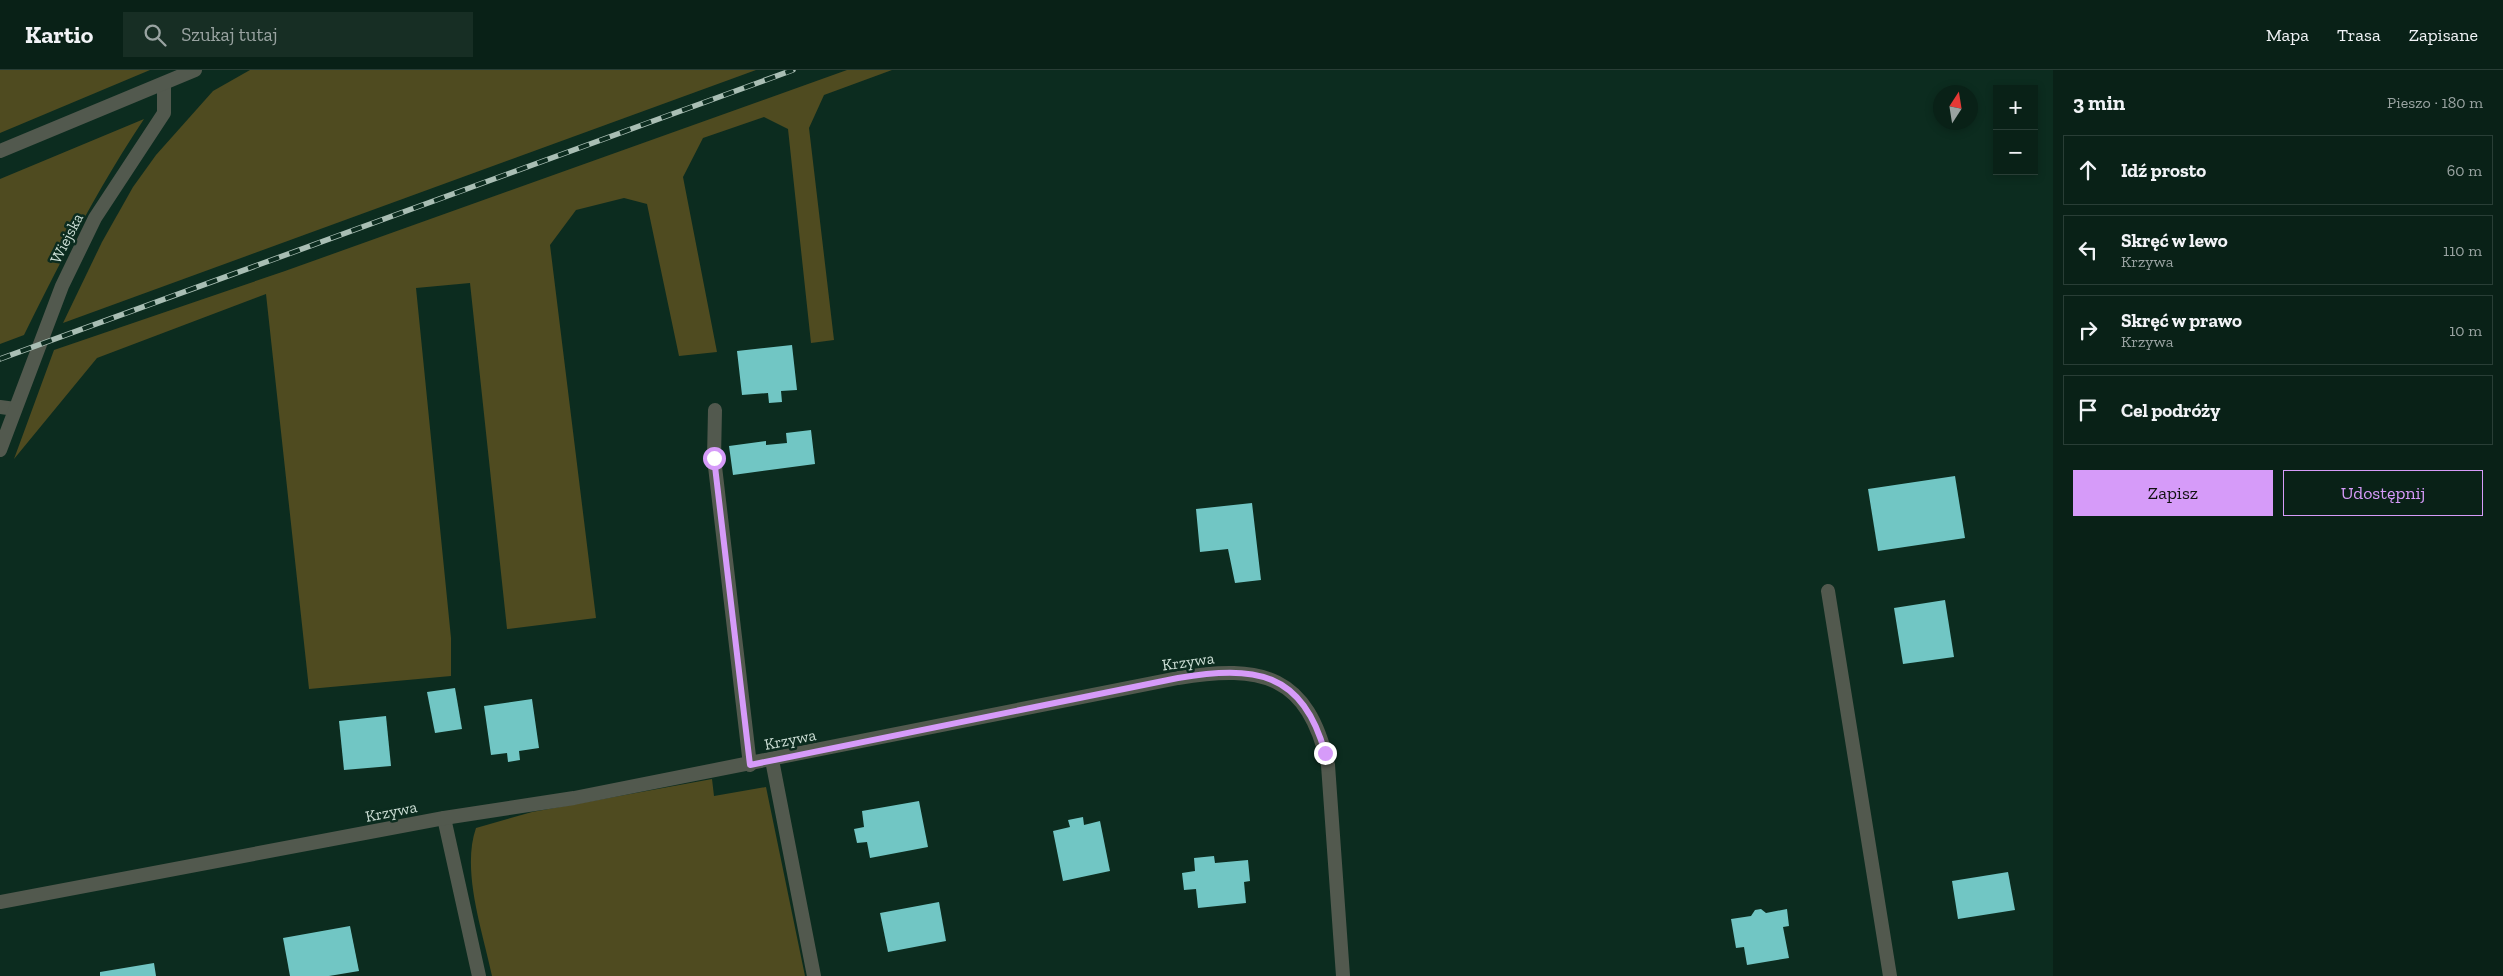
<!DOCTYPE html>
<html lang="pl">
<head>
<meta charset="utf-8">
<style>
  :root { --surface:#092117; --page:#172e24; --text:#f1f3f6; --muted:#99a3a1; --line:#293e36; --accent:#d69bf9 }
  body { margin:0; font-family:"Zilla Slab",serif; background:var(--page); color:var(--text) }
  .controls { position:absolute; right:15px; top:15px; display:grid; overflow:hidden; border-radius:0px; box-shadow:0 2px 8px #0003 }
  .controls button { width:45px; height:45px; display:grid; place-items:center; padding:0; border:0; border-bottom:1px solid var(--line); background:var(--surface); color:var(--text); font:25px sans-serif }
  .compass { position:absolute; left:1933px; top:15px; width:45px; height:45px; border-radius:50%; background:var(--surface); box-shadow:0 2px 8px #0003; rotate:12deg }
  .stop { position:absolute; width:15px; height:15px; margin:-11px; border:4px solid #d69bf9; border-radius:50%; background:#fff }
  .stop.end { background:#d69bf9; border-color:#fff; box-shadow:0 1px 5px #0008 }
  .list { margin:0; padding:0; list-style:none }
  h2 { display:flex; justify-content:space-between; align-items:center; height:65px; margin:0; padding:0 20px; font-size:21px }
  h2 small { font-size:16px; font-weight:400; color:var(--muted) }
  .list li { display:grid; grid-template-columns:32px 1fr auto; gap:15px; align-items:center; box-sizing:border-box; height:70px; margin:0 10px 10px; padding:0 10px; border:1px solid var(--line); border-radius:0px }
  .list b { display:block; font-size:19px; white-space:nowrap }
  .list p { margin:0; font-size:16px; white-space:nowrap; color:var(--muted) }
  .list em { font-size:16px; font-style:normal; color:var(--muted) }
  .actions { display:flex; gap:10px; padding:15px 20px }
  .actions a { flex:1; padding:11px 0; border:1px solid var(--accent); border-radius:0px; text-align:center; font-size:18px; color:var(--accent) }
  .actions .main { background:var(--accent); color:#111 }
  .icon { flex:none; width:28px; height:28px; fill:none; stroke:currentColor; stroke-width:2; stroke-linecap:round; stroke-linejoin:round }
  .map { position:relative; flex:none; width:2053px; height:906px; overflow:hidden }
  header { display:flex; align-items:center; gap:30px; box-sizing:border-box; height:70px; padding:0 25px; background:var(--surface); border-bottom:1px solid var(--line) }
  header strong { font-size:24px }
  nav { display:flex; gap:28px; margin-inline-start:auto; font-size:18px }
  .search { width:350px; height:45px; background:var(--page); display:flex; align-items:center; gap:12px; box-sizing:border-box; padding:0 18px; border-radius:0px; color:var(--muted); font-size:19px }
  main { display:flex }
  aside { flex:1; background:var(--surface) }
  .map>svg:first-child { display:block }
  .green { fill:#4f4b20 }
  .building { fill:#71c6c4 }
  .lines { fill:none; stroke-linecap:round; stroke-linejoin:round }
  .service { stroke:#52594e; stroke-width:14 }
  .minor { stroke:#52594e; stroke-width:14 }
  .tertiary { stroke:#52594e; stroke-width:14 }
  .rail-casing { stroke:#a9beb4; stroke-width:5.5 }
  .rail { stroke:#0c2c1f; stroke-width:4; stroke-dasharray:11; stroke-linecap:butt }
  .route { stroke:#d69bf9; stroke-width:6 }
  .labels { text-anchor:middle; stroke-width:5; stroke-linejoin:round; paint-order:stroke }
  .street-label { font-size:16px; fill:#cddfd6; stroke:#0c2c1f }
</style>
</head>
<body>
<header>
<strong>Kartio</strong>
<div class="search"><svg class="icon" aria-label="search" viewBox="0 0 24 24"><circle cx="10" cy="10" r="6"/><path d="M15 15l6 6"/></svg>Szukaj tutaj</div>
<nav><a>Mapa</a><a>Trasa</a><a>Zapisane</a></nav>
</header>
<main>
<div class="map">
<svg width="2053" height="906" viewBox="0 0 2053 906">
  <rect width="100%" height="100%" fill="#0c2c1f"/>
  <!-- green -->
  <g class="green">
    <path d="M0,0h150l-150,63z"/>
    <path d="M250,0h506l-693,253 39,-81 31,-55 23,-32 57,-64z"/>
    <path d="M847,0h45l-68,25 -15,33 25,212 -23,3 -23,-214 -24,-12 -61,21 -20,39 34,175 -38,4 -32,-152 -23,-6 -48,12 -26,35 46,373 -89,11 -37,-346 -54,5 35,350v38l-142,13 -43,-395 -169,64 -83,101 40,-109 231,-79z"/>
    <path d="M144,49c-46,69 -83,141 -120,216l-24,9v-165z"/>
    <path d="M712,709l2,17 52,-9 39,189h-313c-9,-44 -31,-105 -16,-148l56,-16z"/>
  </g>
  <!-- building -->
  <g class="building">
    <path d="M792,275l5,45 -16,1 1,11 -13,1 -1,-10 -26,2 -5,-44z"/>
    <path d="M811,360l4,34 -82,11 -4,-29 37,-5v4l21,-2 -1,-10z"/>
    <path d="M1955,406l10,62 -87,13 -10,-62z"/>
    <path d="M1252,433l9,77 -26,3 -7,-34 -28,3 -4,-43z"/>
    <path d="M1945,530l9,57 -51,7 -9,-56z"/>
    <path d="M455,618l7,41 -27,4 -8,-41z"/>
    <path d="M532,629l7,49 -20,3 1,9 -12,2 -1,-9 -16,2 -7,-49z"/>
    <path d="M386,646l5,50 -47,4 -5,-49z"/>
    <path d="M919,731l9,46 -58,11 -3,-16 -10,1 -3,-14 10,-2 -2,-16z"/>
    <path d="M1083,747l1,8 16,-4 10,50 -47,10 -10,-50 17,-4 -2,-7z"/>
    <path d="M1214,786l1,7 33,-3 2,21 -6,1 2,21 -48,5 -2,-19 -12,1 -2,-17 13,-2 -1,-13z"/>
    <path d="M2008,802l7,38 -57,9 -6,-38z"/>
    <path d="M939,832l7,39 -58,11 -8,-39z"/>
    <path d="M1761,839l5,4 21,-4 2,17 -6,1 6,31 -42,7 -3,-18 -8,1 -5,-29 20,-3 4,-6z"/>
    <path d="M350,856l9,45 -30,5h-39l-7,-38z"/>
    <path d="M154,893l2,13h-56v-4z"/>
  </g>
  <g class="lines">
    <!-- service -->
    <g class="service">
      <path d="M0,337l15,2"/>
      <path d="M715,340l-1,48 36,307"/>
      <path d="M1828,521l62,385"/>
      <path d="M772,690l42,216"/>
      <path d="M444,748l35,158"/>
    </g>
    <!-- minor -->
    <g class="minor">
      <path d="M0,380l62,-164 33,-68 69,-105v-29"/>
      <path d="M0,832l444,-84 130,-20 604,-120c84,-14 130,-3 150,87l15,211"/>
    </g>
    <!-- tertiary -->
    <path class="tertiary" d="M0,81l195,-81"/>
    <!-- rail casing -->
    <g class="rail-casing">
      <path id="rail" d="M0,289l793,-289"/>
    </g>
    <!-- rail -->
    <use href="#rail" class="rail"/>
  </g>
  <g class="lines">
    <!-- route -->
    <path class="route" d="M714,388l36,307 428,-87c76,-13 125,-7 147,75"/>
  </g>
  <g class="labels">
    <!-- street labels -->
    <g class="street-label">
      <text transform="translate(66 168) rotate(-63)" y="6">Wiejska</text>
      <text transform="translate(1188 591) rotate(-8)" y="6">Krzywa</text>
      <text transform="translate(790 669) rotate(-11)" y="6">Krzywa</text>
      <text transform="translate(391 741) rotate(-11)" y="6">Krzywa</text>
    </g>
  </g>
</svg>
<div class="controls">
<button>+</button>
<button>−</button>
</div>
<svg class="compass" viewBox="-18 -18 36 36"><path d="M0-13l5 13h-10z" fill="#e53935"/><path d="M0 13l5-13h-10z" fill="#99a3a1"/></svg>
<div class="stop" style="left:714px;top:388px"></div>
<div class="stop end" style="left:1325px;top:683px"></div>
</div>
<aside>
<h2>3 min<small>Pieszo · 180 m</small></h2>
<ul class="list">
<li><svg class="icon" aria-label="ahead" viewBox="0 0 24 24"><path d="M12 20V5M6 11l6-6 6 6"/></svg><div><b>Idź prosto</b></div><em>60 m</em></li>
<li><svg class="icon" aria-label="left" viewBox="0 0 24 24"><path d="M17 20v-9H6M10 6l-5 5 5 5"/></svg><div><b>Skręć w lewo</b><p>Krzywa</p></div><em>110 m</em></li>
<li><svg class="icon" aria-label="right" viewBox="0 0 24 24"><path d="M7 20v-9h11M14 6l5 5-5 5"/></svg><div><b>Skręć w prawo</b><p>Krzywa</p></div><em>10 m</em></li>
<li><svg class="icon" aria-label="arrive" viewBox="0 0 24 24"><path d="M6 21V4h12l-3 4 3 4H6"/></svg><div><b>Cel podróży</b></div></li>
</ul>
<div class="actions"><a class="main">Zapisz</a><a>Udostępnij</a></div>
</aside>
</main>
</body>
</html>
